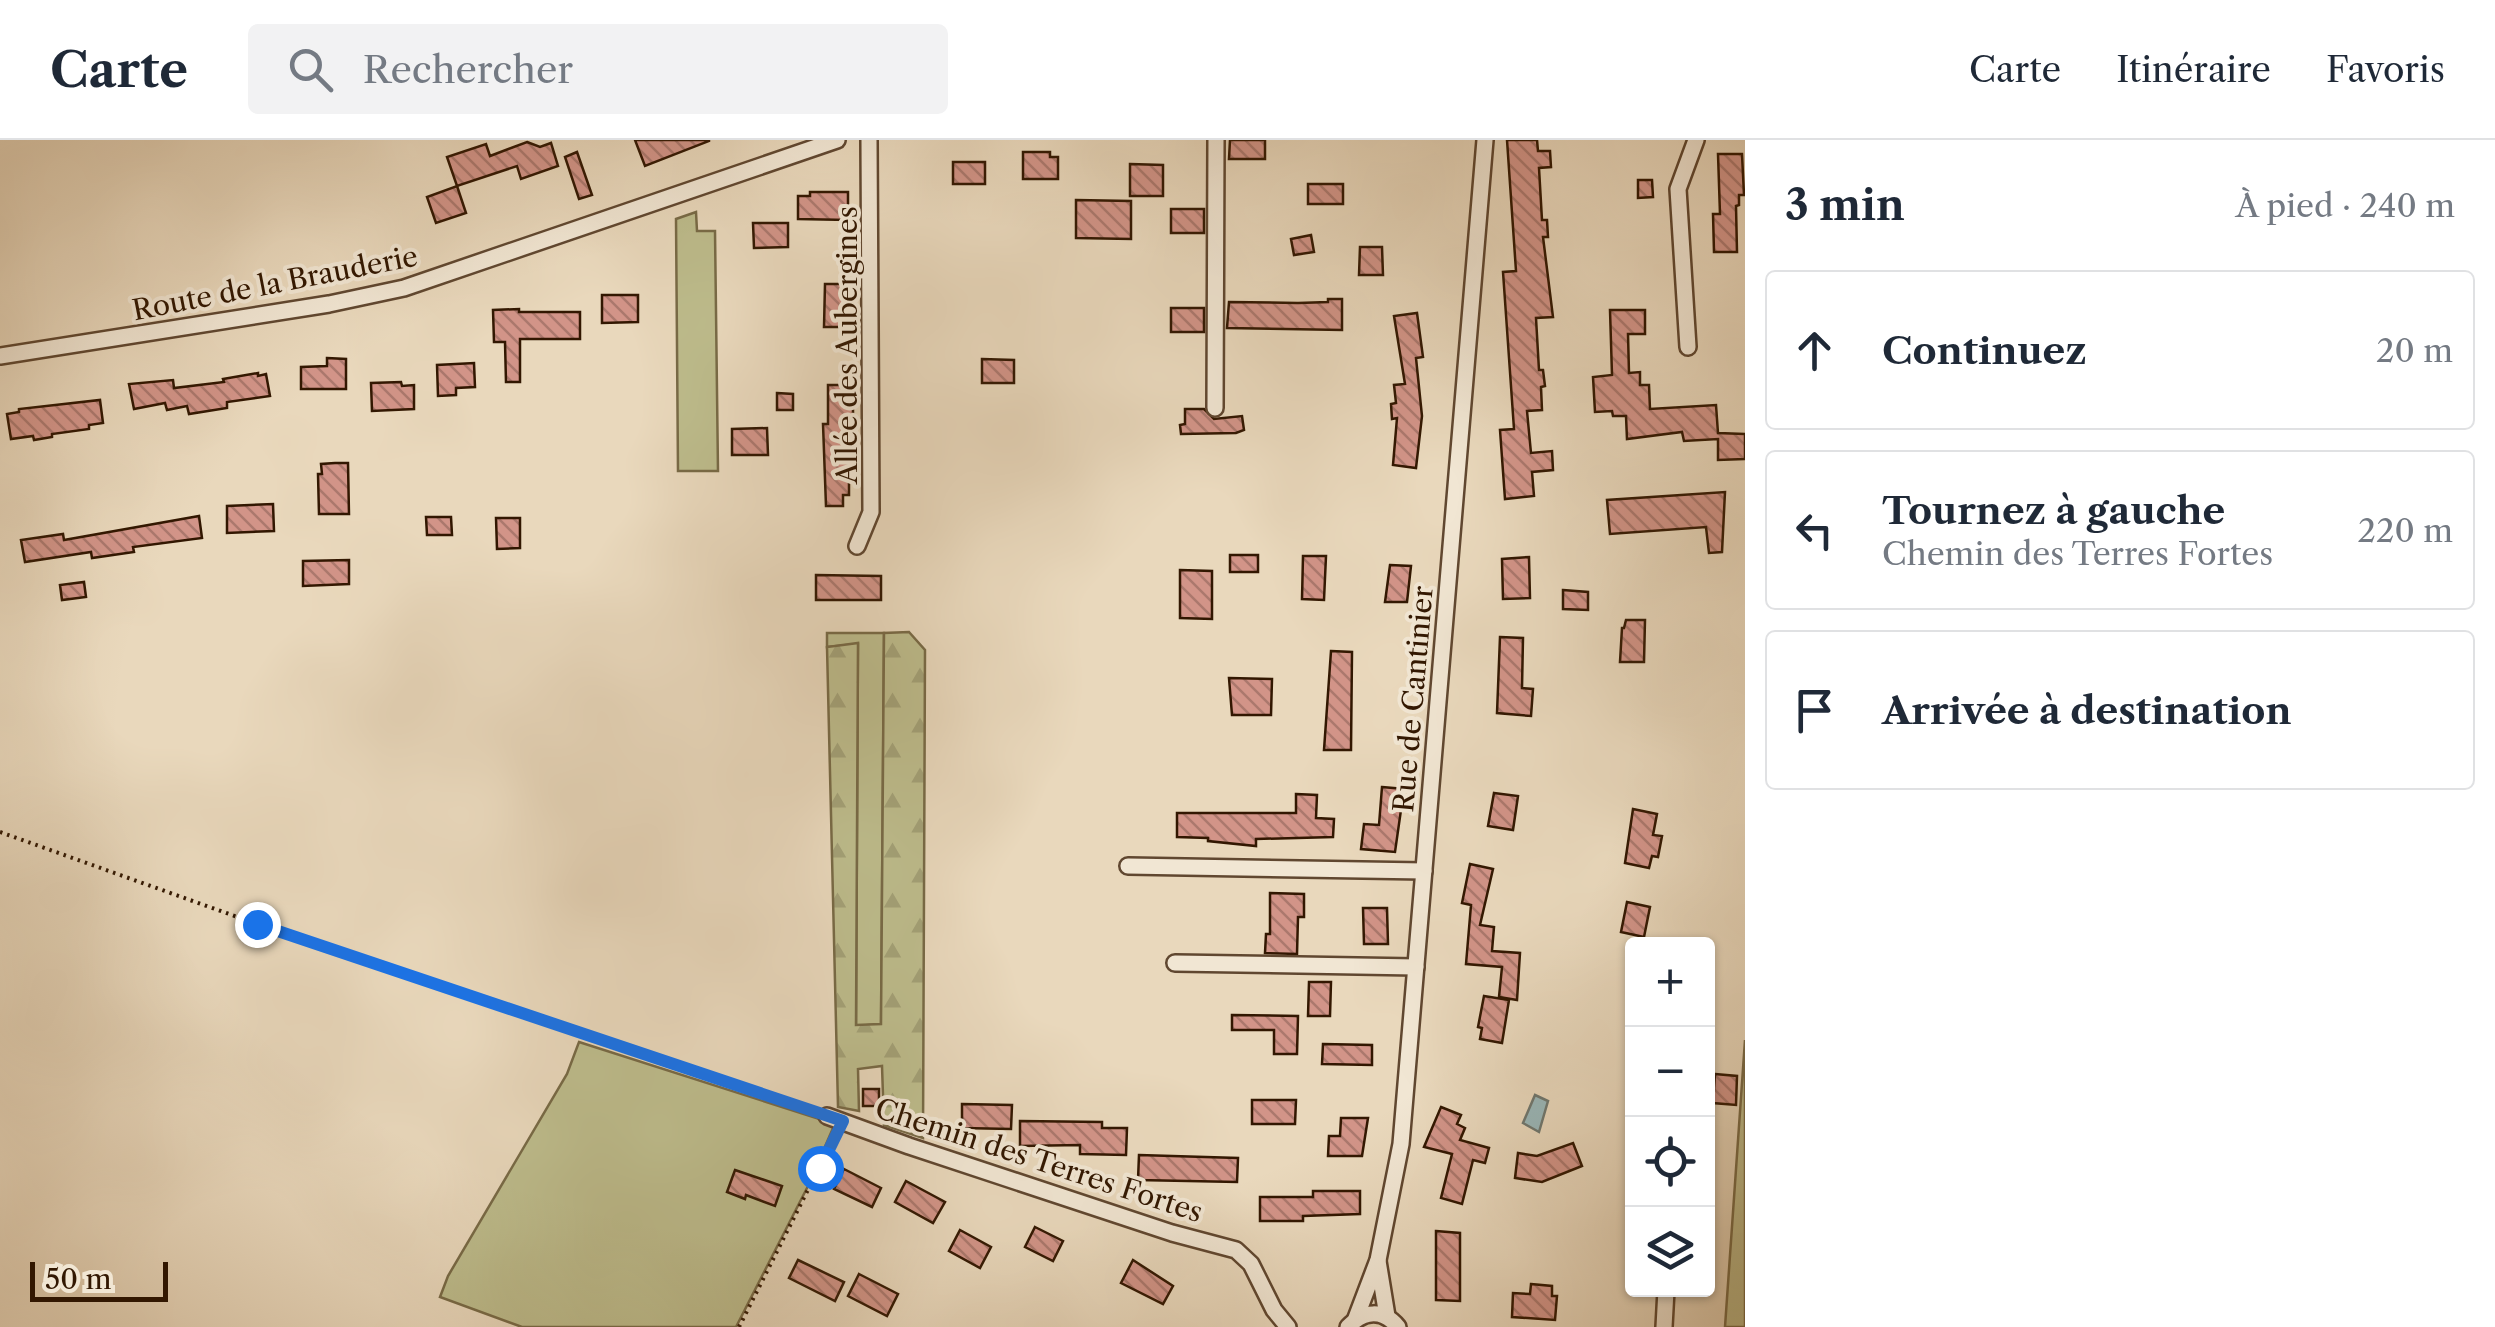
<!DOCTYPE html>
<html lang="fr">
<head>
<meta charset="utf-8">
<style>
  :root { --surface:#fff; --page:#f2f2f3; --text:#1f2937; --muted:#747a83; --line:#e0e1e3 }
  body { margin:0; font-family:"Libre Caslon Text",serif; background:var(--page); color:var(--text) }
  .controls { position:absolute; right:30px; bottom:30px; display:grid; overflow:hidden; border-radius:10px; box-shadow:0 2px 8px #0004 }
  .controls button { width:90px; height:90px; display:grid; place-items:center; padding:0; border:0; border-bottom:2px solid var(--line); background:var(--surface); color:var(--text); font:50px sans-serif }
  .scale { position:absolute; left:30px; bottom:25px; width:138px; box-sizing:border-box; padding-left:10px; border:5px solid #321701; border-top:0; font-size:28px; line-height:35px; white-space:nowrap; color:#321701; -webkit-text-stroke:8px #f1e6d3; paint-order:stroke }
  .stop { position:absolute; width:30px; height:30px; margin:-22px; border:8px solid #1a73e8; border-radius:50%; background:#fff }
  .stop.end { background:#1a73e8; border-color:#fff; box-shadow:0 2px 10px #0008 }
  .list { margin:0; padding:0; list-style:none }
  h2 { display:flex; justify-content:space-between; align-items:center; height:130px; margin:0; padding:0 40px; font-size:42px }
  h2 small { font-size:32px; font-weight:400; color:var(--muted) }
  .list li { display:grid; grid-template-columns:65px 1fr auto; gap:30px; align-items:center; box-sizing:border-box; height:160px; margin:0 20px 20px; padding:0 20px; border:2px solid var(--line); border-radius:10px }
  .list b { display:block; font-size:38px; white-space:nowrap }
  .list p { margin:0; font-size:32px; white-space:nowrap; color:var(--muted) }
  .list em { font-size:32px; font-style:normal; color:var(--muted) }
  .icon { flex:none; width:55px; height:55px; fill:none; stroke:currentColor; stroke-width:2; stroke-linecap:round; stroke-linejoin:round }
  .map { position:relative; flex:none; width:1745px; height:1187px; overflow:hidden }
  header { display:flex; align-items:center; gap:60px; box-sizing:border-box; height:140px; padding:0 50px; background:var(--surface); border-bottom:2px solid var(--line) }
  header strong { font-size:48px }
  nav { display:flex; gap:55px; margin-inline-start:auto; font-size:35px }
  .search { width:700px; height:90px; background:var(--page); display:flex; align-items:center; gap:25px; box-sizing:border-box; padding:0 35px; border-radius:10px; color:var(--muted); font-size:38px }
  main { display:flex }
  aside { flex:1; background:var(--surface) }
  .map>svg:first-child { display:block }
  .green { fill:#bdbc8c; stroke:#786a46; stroke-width:2.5 }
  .forest { fill:url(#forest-firs); stroke:#786a46; stroke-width:2.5 }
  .water { fill:#9ab8ba; stroke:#707870; stroke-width:2.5 }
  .building { fill:url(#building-back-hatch); stroke:#321701; stroke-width:2.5 }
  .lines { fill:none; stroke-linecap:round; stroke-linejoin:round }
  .minor-casing { stroke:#604730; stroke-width:20 }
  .path { stroke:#321701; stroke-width:4; stroke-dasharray:2.5 5; stroke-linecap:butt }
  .minor { stroke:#f1e6d3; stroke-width:15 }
  .route { stroke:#1a73e8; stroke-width:12 }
  .labels { text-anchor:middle; stroke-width:8; stroke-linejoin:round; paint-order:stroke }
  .street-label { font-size:28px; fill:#321701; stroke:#f1e6d3 }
</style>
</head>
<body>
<header>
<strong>Carte</strong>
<div class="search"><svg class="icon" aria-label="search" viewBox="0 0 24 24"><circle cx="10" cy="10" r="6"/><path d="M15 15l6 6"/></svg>Rechercher</div>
<nav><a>Carte</a><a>Itinéraire</a><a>Favoris</a></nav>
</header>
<main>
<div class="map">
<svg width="1745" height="1187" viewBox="0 0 1745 1187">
  <defs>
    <pattern id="forest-firs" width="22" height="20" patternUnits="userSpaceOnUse" patternTransform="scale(2.5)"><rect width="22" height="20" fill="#bdbc8c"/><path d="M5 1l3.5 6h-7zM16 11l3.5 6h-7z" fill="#a3a177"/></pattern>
    <pattern id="building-back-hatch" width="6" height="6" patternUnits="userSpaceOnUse" patternTransform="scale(2.5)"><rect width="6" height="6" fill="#d29488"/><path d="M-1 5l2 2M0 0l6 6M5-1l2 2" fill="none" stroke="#ab786d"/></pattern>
  </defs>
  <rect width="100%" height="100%" fill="#e9d8bc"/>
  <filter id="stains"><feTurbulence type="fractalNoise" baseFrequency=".002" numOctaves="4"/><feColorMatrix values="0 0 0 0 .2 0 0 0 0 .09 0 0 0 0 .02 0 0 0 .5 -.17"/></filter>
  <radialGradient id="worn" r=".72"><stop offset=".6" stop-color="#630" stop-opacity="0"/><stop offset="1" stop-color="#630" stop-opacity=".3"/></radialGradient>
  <!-- green -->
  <g class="green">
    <path d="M696,72l1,19h18l3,240h-40l-2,-252z"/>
    <path d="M827,493h57l-3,391 -25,2 2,-382 -31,3z"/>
    <path d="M1745,900v287h-20z"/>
    <path d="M579,902l253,81 1,5 -25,58 -72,141h-214l-82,-30 8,-21 119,-202z"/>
  </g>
  <!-- forest -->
  <path class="forest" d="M909,492l16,18 -2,488 -39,-13 -2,-59 -24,3 1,42 -21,-4 -11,-460 31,-4 -2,382 25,-1 3,-391z"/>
  <!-- water -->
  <path class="water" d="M1535,955l13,6 -9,31 -16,-9z"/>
  <!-- building -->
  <g class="building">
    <path d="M635,0h74v1l-64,25z"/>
    <path d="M1230,0h35v19h-36z"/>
    <path d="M1507,0h30l1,11h12l1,16 -12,1 3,52h5l1,17h-5l10,80 -17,1 3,52h4l2,16 -4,1 1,23 -15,1 4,42 21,-2 1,19 -21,2 2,24 -29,3 -5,-69 14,-1 -11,-157 13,-1z"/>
    <path d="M527,2l13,5 11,-4 7,23 -37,13 -4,-13 -60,20 -10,-29 39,-13 4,12z"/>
    <path d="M577,12l15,43 -13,4 -14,-42z"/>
    <path d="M1023,12h27v5h8v22h-35z"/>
    <path d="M1718,14h24l2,41h-5v10l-3,1 1,46h-23l-1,-38h7z"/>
    <rect x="953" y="22" width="32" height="22"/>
    <path d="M1130,24l33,1v31h-33z"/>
    <path d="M1638,40h14l1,17 -15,1z"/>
    <rect x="1308" y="44" width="35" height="20"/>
    <path d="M457,46l9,27 -30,10 -9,-26z"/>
    <path d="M810,52h38v28l-50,-1v-23h12z"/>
    <path d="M1076,60l55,1v38l-55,-1z"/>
    <rect x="1171" y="69" width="33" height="24"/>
    <path d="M753,83h35v24l-34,1z"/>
    <path d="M1311,95l3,17 -20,3 -3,-16z"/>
    <path d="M1360,107h22l1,28h-24z"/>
    <path d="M825,144h26l1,43h-28z"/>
    <path d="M602,155h36v27l-36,1z"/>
    <path d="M1328,159h14v31l-115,-2 2,-26 69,1 30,-1z"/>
    <rect x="1171" y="168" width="33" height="24"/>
    <path d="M519,169v3h61v27h-60v43h-14l-1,-40h-11l-1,-32z"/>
    <path d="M1610,170h35v24h-17l1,39 11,-1v13h9l1,24 66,-4 2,28 27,1v25l-27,1v-21l-34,2 -2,-9 -55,7 -1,-23h-13l-1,-5 -17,1 -2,-35 19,-2z"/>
    <path d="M1417,173l6,44 -7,1 6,58 -6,52 -23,-3 4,-47 -5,1 -1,-15 5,-1 -2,-18 11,-1 -11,-68z"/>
    <path d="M327,218l19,1v30h-45v-22l26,-1z"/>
    <path d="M982,219l32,1v23h-32z"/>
    <path d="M474,223l1,24 -19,1v7l-18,1 -1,-31z"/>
    <path d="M258,233v3l8,-2 4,22 -43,6v6l-38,6 -2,-8 -20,4 -2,-7 -31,6 -5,-25 44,-4 1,8 50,-6 -1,-3z"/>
    <path d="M401,242l1,4 12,-1v24l-42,2 -1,-28z"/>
    <path d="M828,245h25v88h-4v22h-6v11h-17l-3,-82h5z"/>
    <path d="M777,253l16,1v16h-16z"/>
    <path d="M100,260l3,23 -14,2v4l-37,5v3l-18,3 -1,-4 -22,3 -4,-25 12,-2v-3z"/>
    <path d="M1185,269h19l10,10 28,-3 2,14 -8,3 -55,1 -1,-9 5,-1z"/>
    <path d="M767,288l1,27h-36v-26z"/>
    <path d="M335,323h13l1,51h-30l-1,-40h4l-1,-10z"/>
    <path d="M1725,352l-3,60 -13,1 -3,-26 -96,7 -3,-34z"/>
    <path d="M273,364l1,27 -47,2v-27z"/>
    <path d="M199,376l3,22 -69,9 1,5 -42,6 -1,-6 -66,10 -4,-22 42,-6 1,6z"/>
    <path d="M426,377h25l1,18h-25z"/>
    <path d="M496,378h24v30l-23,1z"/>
    <rect x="1230" y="415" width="28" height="17"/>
    <path d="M1303,416h23l-2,44 -22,-1z"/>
    <path d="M1529,417l1,41 -27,1 -1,-40z"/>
    <path d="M349,420v24l-46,2v-25z"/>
    <path d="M1390,425l21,1 -4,36h-22z"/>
    <path d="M1180,430l32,1v48l-32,-1z"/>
    <path d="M816,435l65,1v24h-65z"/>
    <path d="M84,442l2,15 -24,3 -2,-15z"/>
    <path d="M1563,450l25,2v18l-25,-1z"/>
    <path d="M1626,480h19l-1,42h-24l2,-34h2z"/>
    <path d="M1500,497l23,1 -1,50 11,1 -2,27 -34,-3z"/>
    <path d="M1331,511l21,1 -1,98h-27z"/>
    <path d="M1229,538l43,1 -1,36h-39z"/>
    <path d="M1382,647l22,2 -9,63 -34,-3 3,-25 15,1z"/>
    <path d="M1494,653l24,3 -5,34 -25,-4z"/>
    <path d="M1296,654l21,1 -1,23 18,1 -1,18 -77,2v7l-48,-5v-3l-31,-1v-24h119z"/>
    <path d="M1633,669l24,5 -4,21 9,1 -4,21 -6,-1 -3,12 -24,-5z"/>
    <path d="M1470,724l23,5 -13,56 14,2 -2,24 28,2 -3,47 -18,-3 3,-30 -36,-3 5,-59 -9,-2z"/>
    <path d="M1270,753l34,1v23h-6l-1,37 -32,-1 1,-19h4z"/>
    <path d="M1627,762l23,5 -6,30 -23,-5z"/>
    <path d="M1363,768h24l1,36h-24z"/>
    <path d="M1309,842h22l-1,34h-22z"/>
    <path d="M1484,856l25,4 -7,43 -22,-4 2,-11 -4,-1z"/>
    <path d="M1232,875l66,1 -1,38h-23v-24h-42z"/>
    <path d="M1323,904l49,1v20l-50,-1z"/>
    <path d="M1715,934l22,2 -1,29 -23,-2z"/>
    <rect x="863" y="949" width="16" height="17"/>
    <path d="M1252,960h44l-1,24h-43z"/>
    <path d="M962,964l50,1 -1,24 -49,-1z"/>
    <path d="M1441,967l20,8 -4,9 8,4 -5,12 29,8 -4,15 -12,-3 -11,44 -21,-6 11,-44 -28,-7z"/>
    <path d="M1341,978h27l-6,38h-34l1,-20h11z"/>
    <path d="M1020,981l82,1v6h25l-1,27 -46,-1v-9l-60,1z"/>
    <path d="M1573,1003l9,23 -40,16 -27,-4 3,-25 19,3z"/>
    <path d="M1139,1015l99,3 -1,24 -99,-2z"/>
    <path d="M844,1029l37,19 -9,19 -38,-18z"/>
    <path d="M735,1030l47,16 -7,20 -29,-11 -1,4 -18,-7z"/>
    <path d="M906,1041l39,21 -12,21 -38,-21z"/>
    <path d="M1313,1051h47v23l-57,2v5h-43v-24h53z"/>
    <path d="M1035,1087l28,14 -10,20 -28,-14z"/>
    <path d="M960,1090l31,17 -11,21 -31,-17z"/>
    <path d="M1436,1091l24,2v68l-24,-1z"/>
    <path d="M798,1120l46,22 -9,19 -46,-23z"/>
    <path d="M1133,1120l40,26 -10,18 -42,-21z"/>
    <path d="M859,1134l39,20 -11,22 -39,-20z"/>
    <path d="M1531,1144l21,2v10h5l-2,24 -43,-3 1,-24 17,1z"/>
  </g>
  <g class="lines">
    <!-- minor casing -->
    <g class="minor-casing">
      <g id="minor">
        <path d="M1688,207l-10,-158 18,-49"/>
        <path d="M0,216l329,-52 75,-16 433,-148"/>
        <path d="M1215,268l1,-268"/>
        <path d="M857,406l14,-34 -2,-372"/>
        <path d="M1128,726l296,5"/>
        <path d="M1175,823l241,4"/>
        <path d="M827,976l82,30 263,87 64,17 15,14 23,46 14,17"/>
        <path d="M1378,1121l9,55"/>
        <path d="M1356,1178l22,-58 23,-116 84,-1004"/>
        <path d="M1348,1187c16,-17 35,-18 50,0"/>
        <path d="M1664,1187l2,-37"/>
      </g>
    </g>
    <!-- path -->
    <g class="path">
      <path d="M0,692l257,92 557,187"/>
      <path d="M739,1187l97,-193"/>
    </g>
    <!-- minor -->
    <use href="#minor" class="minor"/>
  </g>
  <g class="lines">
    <!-- route -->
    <path class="route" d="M257,784l586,197 -23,47"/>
  </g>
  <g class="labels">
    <!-- street labels -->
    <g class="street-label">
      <text transform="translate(275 143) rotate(-11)" y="10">Route de la Brauderie</text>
      <text transform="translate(847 205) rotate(-90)" y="10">Allée des Aubergines</text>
      <text transform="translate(1413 559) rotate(-85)" y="10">Rue de Cantinier</text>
      <text transform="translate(1039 1020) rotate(18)" y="10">Chemin des Terres Fortes</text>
    </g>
  </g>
  <rect width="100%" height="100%" filter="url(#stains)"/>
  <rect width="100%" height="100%" fill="url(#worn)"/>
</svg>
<div class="controls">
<button>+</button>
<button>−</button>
<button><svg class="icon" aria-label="locate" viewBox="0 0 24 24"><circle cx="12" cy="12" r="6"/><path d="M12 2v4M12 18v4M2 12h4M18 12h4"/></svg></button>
<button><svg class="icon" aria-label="layers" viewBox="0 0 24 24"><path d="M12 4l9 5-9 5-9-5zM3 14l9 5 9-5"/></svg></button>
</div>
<div class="scale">50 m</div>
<div class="stop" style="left:820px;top:1028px"></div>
<div class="stop end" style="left:257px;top:784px"></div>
</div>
<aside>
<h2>3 min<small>À pied · 240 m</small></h2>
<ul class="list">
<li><svg class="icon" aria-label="ahead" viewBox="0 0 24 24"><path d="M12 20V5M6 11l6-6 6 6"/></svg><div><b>Continuez</b></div><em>20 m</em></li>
<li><svg class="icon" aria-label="left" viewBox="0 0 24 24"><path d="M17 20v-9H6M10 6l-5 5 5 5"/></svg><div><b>Tournez à gauche</b><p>Chemin des Terres Fortes</p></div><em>220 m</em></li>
<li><svg class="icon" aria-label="arrive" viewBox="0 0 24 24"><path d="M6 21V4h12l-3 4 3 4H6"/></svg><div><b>Arrivée à destination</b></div></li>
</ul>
</aside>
</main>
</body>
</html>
